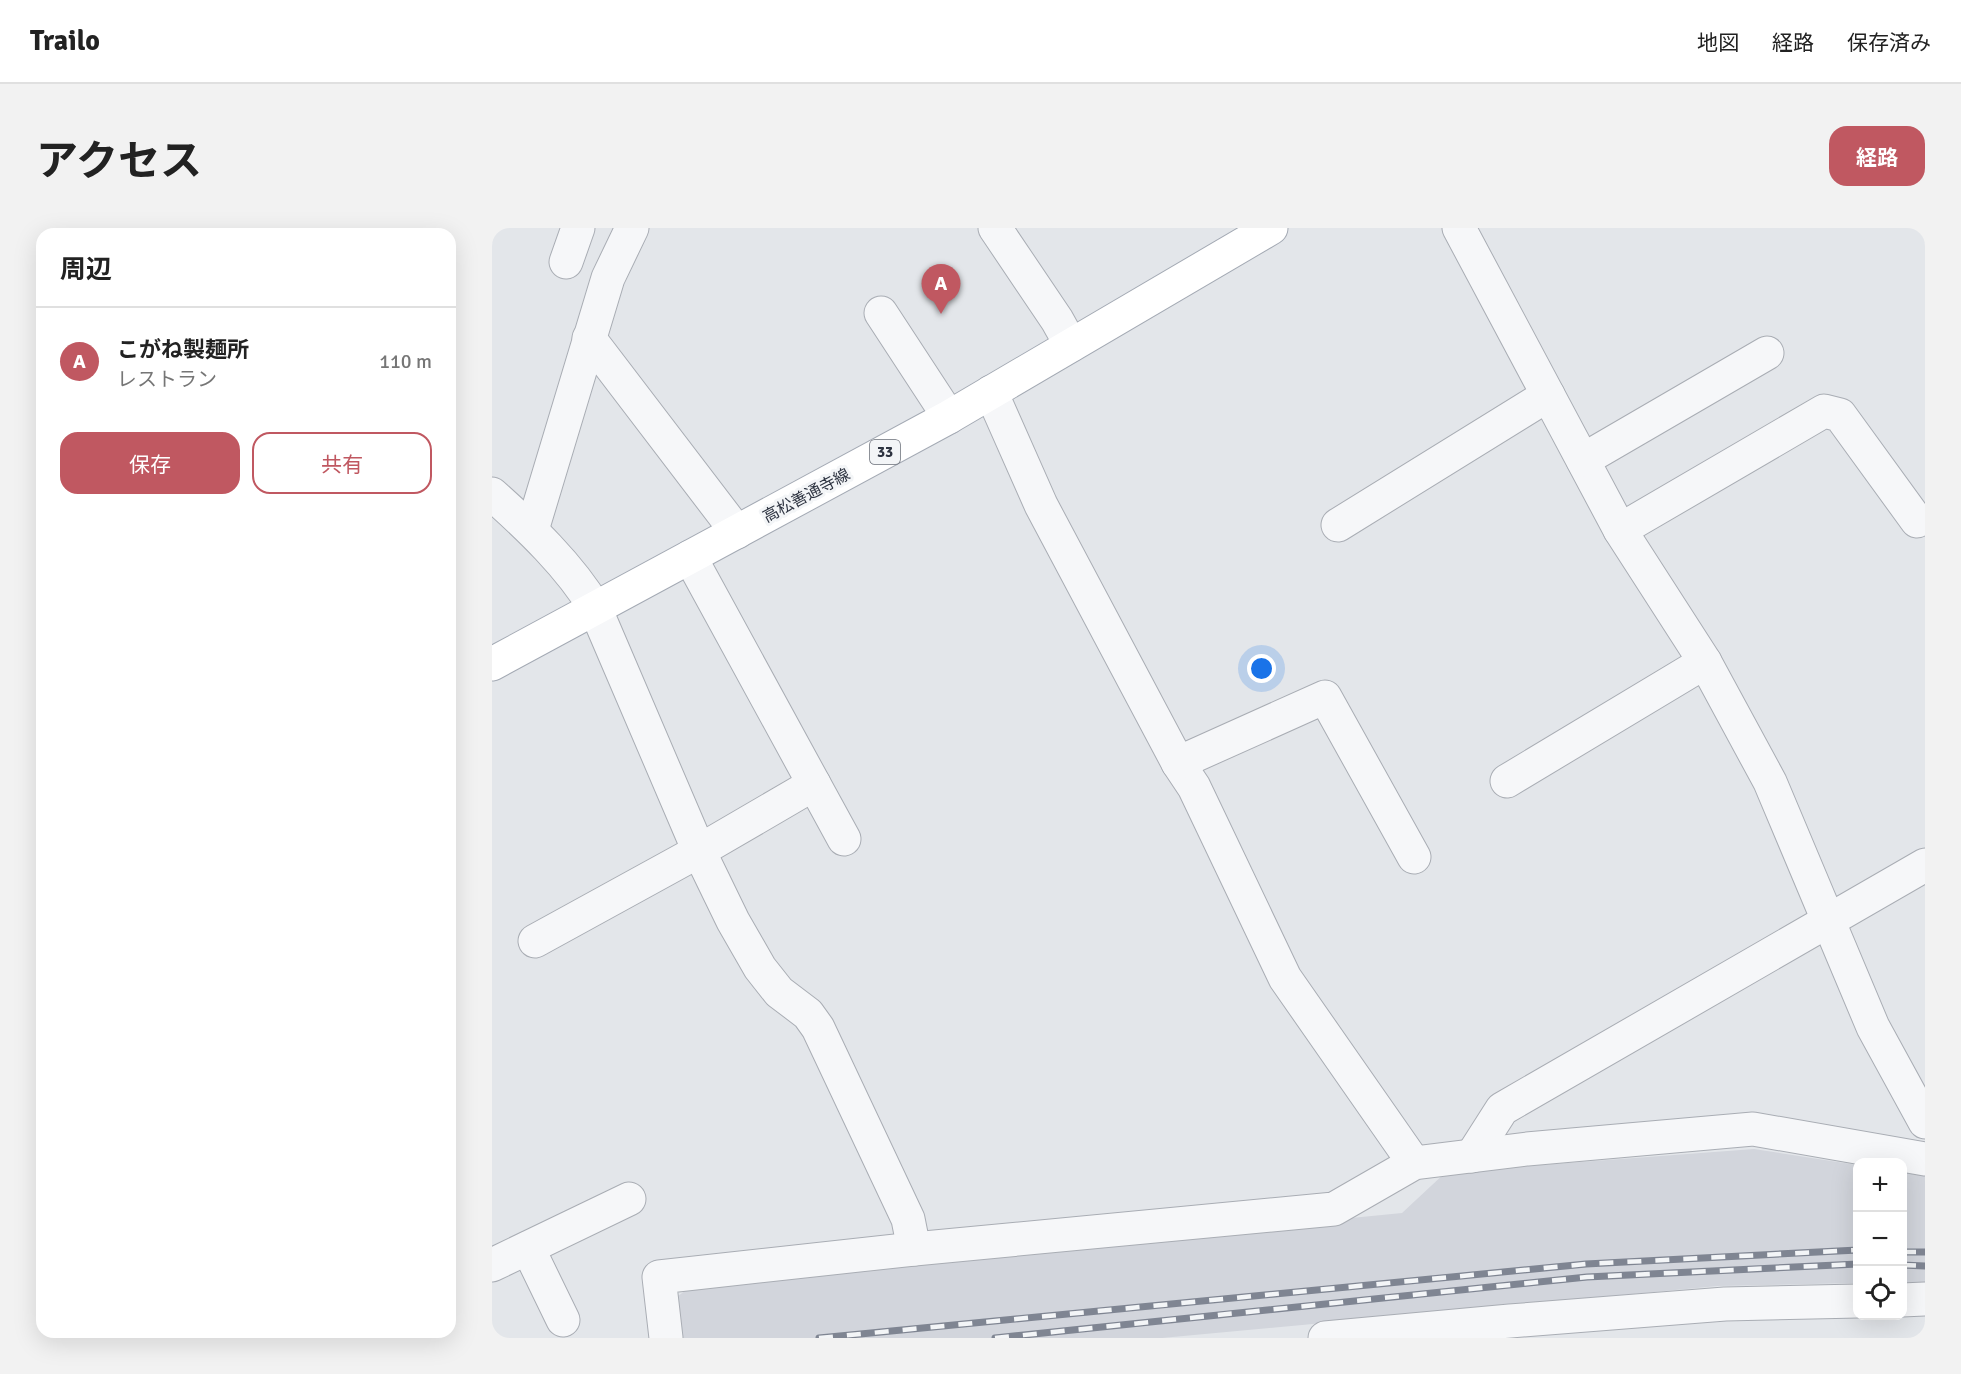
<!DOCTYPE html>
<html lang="ja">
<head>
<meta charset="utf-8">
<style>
  :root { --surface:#fff; --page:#f2f2f2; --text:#222; --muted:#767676; --line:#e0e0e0; --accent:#c05861 }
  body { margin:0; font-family:Signika,"Noto Sans JP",sans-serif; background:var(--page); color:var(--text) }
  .controls { position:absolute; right:18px; bottom:18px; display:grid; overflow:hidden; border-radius:12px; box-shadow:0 6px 24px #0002 }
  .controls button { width:54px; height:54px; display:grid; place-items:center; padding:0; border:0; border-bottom:2px solid var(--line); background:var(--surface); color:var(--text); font:30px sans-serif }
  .you { position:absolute; left:770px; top:441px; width:21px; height:21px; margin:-15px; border:4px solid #fff; border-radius:50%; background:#1a73e8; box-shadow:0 0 0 9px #1a73e833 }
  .badge { display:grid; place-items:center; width:39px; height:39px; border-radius:50%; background:var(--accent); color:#fff; font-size:20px; font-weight:700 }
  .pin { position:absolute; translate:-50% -50px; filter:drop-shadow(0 2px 3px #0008) }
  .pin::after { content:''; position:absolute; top:32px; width:21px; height:18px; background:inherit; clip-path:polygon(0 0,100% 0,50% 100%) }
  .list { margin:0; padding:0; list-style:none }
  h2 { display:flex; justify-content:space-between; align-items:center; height:78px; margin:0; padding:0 24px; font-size:26px }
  h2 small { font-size:20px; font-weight:400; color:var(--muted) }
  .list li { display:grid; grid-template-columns:39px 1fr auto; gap:18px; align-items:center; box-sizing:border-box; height:108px; padding:0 24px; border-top:2px solid var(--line) }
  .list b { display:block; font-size:22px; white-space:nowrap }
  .list p { margin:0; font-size:20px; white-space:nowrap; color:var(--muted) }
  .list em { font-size:20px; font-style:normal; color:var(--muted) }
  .actions { display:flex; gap:12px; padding:18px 24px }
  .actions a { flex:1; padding:14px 0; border:2px solid var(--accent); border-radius:18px; text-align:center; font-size:21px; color:var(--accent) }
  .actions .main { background:var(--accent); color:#fff }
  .icon { flex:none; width:33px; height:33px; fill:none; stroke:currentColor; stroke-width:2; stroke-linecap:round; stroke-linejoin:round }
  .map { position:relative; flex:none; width:1433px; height:1110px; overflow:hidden; border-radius:18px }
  header { display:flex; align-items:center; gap:36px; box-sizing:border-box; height:84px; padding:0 30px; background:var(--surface); border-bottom:2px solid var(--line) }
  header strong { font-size:28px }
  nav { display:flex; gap:33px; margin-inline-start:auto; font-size:21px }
  .intro { display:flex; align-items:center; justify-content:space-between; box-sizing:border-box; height:144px; padding:0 36px }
  h1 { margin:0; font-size:42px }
  .button { padding:15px 27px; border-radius:18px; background:var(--accent); color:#fff; font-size:21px; font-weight:700 }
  main { display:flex; gap:36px; padding:0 36px }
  aside { flex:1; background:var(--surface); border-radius:18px; box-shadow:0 6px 24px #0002 }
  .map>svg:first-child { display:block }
  .built { fill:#d2d5dc }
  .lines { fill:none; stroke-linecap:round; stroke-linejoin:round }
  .minor-casing { stroke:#a9adb4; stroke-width:35 }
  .major-casing { stroke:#a4aab4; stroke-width:35 }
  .minor { stroke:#f6f7f9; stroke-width:33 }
  .major { stroke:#fff; stroke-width:33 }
  .rail-casing { stroke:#7f8592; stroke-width:7 }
  .rail { stroke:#f3f5f7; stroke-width:4.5; stroke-dasharray:14; stroke-linecap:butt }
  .labels { text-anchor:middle; stroke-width:6; stroke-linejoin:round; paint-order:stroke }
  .shield { fill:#f3f5f7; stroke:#686d77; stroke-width:1.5 }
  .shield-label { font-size:15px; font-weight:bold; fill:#2d3340 }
  .street-label { font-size:16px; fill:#2d3340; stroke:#f3f5f7 }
</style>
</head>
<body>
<header>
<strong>Trailo</strong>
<nav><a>地図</a><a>経路</a><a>保存済み</a></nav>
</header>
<div class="intro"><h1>アクセス</h1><a class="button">経路</a></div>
<main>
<aside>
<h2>周辺<small></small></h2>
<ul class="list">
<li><span class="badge">A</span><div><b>こがね製麺所</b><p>レストラン</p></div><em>110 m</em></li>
</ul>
<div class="actions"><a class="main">保存</a><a>共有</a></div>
</aside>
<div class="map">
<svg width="1433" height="1110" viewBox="0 0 1433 1110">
  <rect width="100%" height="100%" fill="#e3e6ea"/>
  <!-- built -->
  <g class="built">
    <path d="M1262,921l103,16v118l-139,3 -556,52h-480l-4,-42 19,-14 705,-69 44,-41z"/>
    <path d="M1410,944l23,4v107l-22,-1z"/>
  </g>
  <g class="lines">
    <!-- minor casing -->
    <g class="minor-casing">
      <g id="minor">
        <path d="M503,0l62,92 14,25"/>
        <path d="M967,0l161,302 85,132 65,120 103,245 52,95"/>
        <path d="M74,34l12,-34"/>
        <path d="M389,85l68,104"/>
        <path d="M97,110l148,194"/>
        <path d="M499,164l50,113 137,258 16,24 91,191 129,185"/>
        <path d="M1091,232l184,-107"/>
        <path d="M0,266c37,33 78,72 103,114l104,243 34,70 27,47 19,24 29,22 10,14 90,191 6,30"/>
        <path d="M846,297l210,-130"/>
        <path d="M40,302l76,-252 24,-50"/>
        <path d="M1128,302l204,-119 16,4 77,106"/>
        <path d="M198,329l154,282"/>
        <path d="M686,535l147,-66 89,160"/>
        <path d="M1015,553l198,-119"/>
        <path d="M43,713l164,-90 115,-67"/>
        <path d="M980,928l30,-47 423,-244"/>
        <path d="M36,1020l35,72"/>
        <path d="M0,1037l137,-66"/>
        <path d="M1410,1072l23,-1"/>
        <path d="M174,1110l-7,-61 255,-28 420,-40 80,-46 113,-14 226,-20 172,30"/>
        <path d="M833,1110l185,-17 215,-17 133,-3"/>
      </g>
    </g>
    <!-- major casing -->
    <g class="major-casing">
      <path id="major" d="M0,436l457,-247 322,-189"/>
    </g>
    <!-- minor -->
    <use href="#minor" class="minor"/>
    <!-- major -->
    <use href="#major" class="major"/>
    <!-- rail casing -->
    <g class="rail-casing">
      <g id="rail">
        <path d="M1410,1024h23"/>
        <path d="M1410,1037l23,1"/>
        <path d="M327,1110l767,-74 272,-14"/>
        <path d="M503,1110l592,-61 271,-13"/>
      </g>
    </g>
    <!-- rail -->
    <use href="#rail" class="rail"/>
  </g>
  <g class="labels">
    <!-- shield labels -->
    <rect class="shield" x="378" y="212" width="30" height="24" rx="4.5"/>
    <g class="shield-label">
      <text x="393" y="229">33</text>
    </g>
    <!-- street labels -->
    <g class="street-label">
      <text transform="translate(314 267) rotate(-28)" y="6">高松善通寺線</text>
    </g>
  </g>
</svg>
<div class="controls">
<button>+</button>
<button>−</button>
<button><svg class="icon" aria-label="locate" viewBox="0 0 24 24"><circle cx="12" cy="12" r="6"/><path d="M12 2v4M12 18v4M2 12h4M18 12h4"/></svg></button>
</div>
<div class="you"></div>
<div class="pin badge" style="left:449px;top:86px">A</div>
</div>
</main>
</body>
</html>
